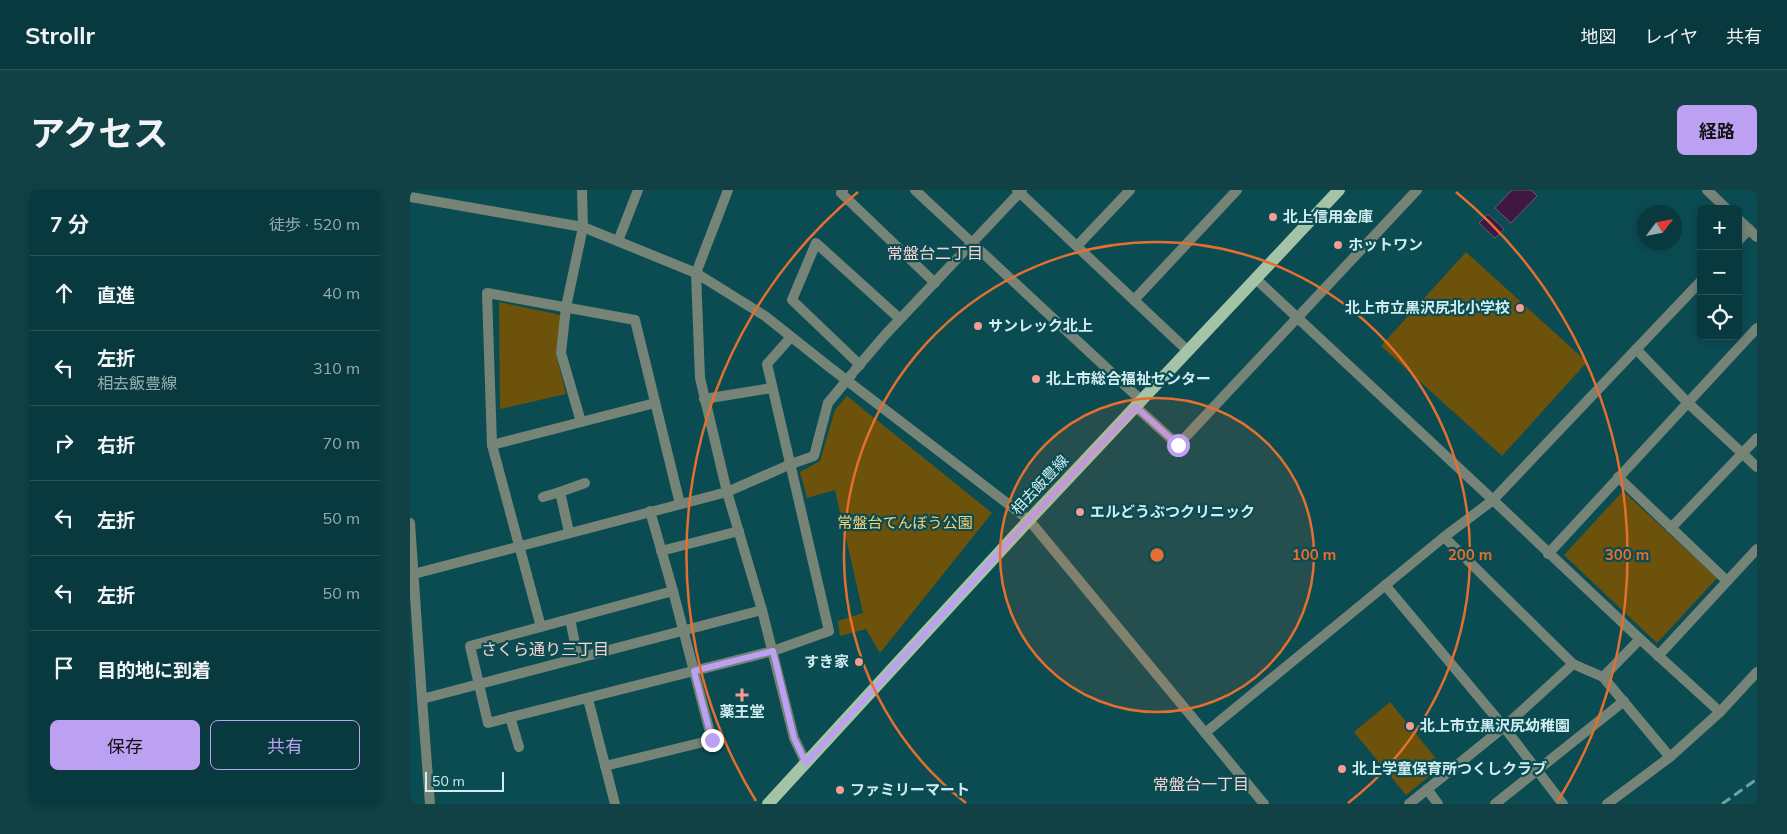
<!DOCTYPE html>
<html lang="ja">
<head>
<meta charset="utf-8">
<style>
  :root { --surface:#08393e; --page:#114045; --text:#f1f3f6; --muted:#98acb0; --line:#295358; --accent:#bca0f2 }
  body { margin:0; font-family:Mulish,"Noto Sans JP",sans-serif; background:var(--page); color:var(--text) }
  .controls { position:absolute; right:15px; top:15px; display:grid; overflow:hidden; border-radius:8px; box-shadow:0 2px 8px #0003 }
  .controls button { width:45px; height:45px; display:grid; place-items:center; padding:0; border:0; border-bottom:1px solid var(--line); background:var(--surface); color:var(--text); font:25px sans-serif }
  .compass { position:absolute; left:1227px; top:15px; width:45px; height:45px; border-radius:50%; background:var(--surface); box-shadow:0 2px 8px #0003; rotate:58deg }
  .scale { position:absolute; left:15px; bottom:12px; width:79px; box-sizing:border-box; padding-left:5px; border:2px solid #d0edf0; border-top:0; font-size:14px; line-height:18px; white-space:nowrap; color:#d0edf0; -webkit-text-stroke:4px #0b4c53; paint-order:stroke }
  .stop { position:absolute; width:15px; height:15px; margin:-11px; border:4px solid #bca0f2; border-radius:50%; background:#fff }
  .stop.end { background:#bca0f2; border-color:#fff; box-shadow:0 1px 5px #0008 }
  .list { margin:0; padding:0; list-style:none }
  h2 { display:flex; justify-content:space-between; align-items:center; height:65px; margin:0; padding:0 20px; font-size:21px }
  h2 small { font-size:16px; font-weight:400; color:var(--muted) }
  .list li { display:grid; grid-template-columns:32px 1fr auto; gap:15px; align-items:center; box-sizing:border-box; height:75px; padding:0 20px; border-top:1px solid var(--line) }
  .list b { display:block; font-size:19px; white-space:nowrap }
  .list p { margin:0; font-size:16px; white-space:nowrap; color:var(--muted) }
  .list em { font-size:16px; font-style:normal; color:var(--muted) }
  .actions { display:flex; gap:10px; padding:15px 20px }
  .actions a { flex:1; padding:11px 0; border:1px solid var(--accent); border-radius:8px; text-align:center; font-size:18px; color:var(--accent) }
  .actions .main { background:var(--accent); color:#111 }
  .icon { flex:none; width:28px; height:28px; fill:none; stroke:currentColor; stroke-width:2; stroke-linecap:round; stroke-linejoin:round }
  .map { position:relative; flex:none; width:1347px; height:614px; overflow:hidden; border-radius:8px }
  header { display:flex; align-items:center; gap:30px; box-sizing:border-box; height:70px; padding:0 25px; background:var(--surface); border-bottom:1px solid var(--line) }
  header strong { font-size:24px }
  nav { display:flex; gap:28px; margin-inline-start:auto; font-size:18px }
  .intro { display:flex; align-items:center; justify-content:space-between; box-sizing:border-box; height:120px; padding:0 30px }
  h1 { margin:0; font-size:35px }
  .button { padding:12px 22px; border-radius:8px; background:var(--accent); color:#111; font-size:18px; font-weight:700 }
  main { display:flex; gap:30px; padding:0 30px }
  aside { flex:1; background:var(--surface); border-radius:8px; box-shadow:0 2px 8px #0003 }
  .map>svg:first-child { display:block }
  .green { fill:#6c520b }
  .water { fill:#401742; stroke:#6b5776 }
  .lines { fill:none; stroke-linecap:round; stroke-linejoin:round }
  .minor { stroke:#758476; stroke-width:10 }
  .major { stroke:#a5c3a6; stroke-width:12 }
  .rail { stroke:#6f9ea3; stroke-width:3; stroke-dasharray:10 5; stroke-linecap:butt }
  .minor-bridge { stroke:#758476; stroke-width:10 }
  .route { stroke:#bca0f2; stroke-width:6 }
  .ring { fill:none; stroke:#e46f2e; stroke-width:2.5 }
  .poi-dot { fill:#f59c93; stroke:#0b4c53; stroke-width:2 }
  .labels { text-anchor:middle; stroke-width:4.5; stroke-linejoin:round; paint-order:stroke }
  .poi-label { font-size:15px; font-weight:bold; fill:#d0edf0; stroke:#0b4c53; text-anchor:start }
  .street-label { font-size:15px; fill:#d0edf0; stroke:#0b4c53 }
  .park-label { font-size:15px; fill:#fad176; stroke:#0b4c53 }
  .neighbourhood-label { font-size:16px; fill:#f8d4d0; stroke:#0b4c53 }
  .centre { fill:#e46f2e; stroke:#0b4c53; stroke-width:2.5 }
  .ring-label { font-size:15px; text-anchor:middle; font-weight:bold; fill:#e46f2e; stroke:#0b4c53; stroke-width:4.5; stroke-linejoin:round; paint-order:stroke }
</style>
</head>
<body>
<header>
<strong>Strollr</strong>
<nav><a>地図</a><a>レイヤ</a><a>共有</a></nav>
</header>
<div class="intro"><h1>アクセス</h1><a class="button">経路</a></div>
<main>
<aside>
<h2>7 分<small>徒歩 · 520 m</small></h2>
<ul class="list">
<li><svg class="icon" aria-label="ahead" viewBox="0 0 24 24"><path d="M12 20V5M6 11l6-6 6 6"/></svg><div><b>直進</b></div><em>40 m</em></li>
<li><svg class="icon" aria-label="left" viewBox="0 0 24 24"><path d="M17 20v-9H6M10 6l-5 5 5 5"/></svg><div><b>左折</b><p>相去飯豊線</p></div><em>310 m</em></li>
<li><svg class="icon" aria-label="right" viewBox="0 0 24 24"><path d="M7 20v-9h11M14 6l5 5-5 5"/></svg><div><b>右折</b></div><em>70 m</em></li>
<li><svg class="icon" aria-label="left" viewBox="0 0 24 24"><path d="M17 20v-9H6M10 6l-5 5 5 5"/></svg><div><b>左折</b></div><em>50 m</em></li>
<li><svg class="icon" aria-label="left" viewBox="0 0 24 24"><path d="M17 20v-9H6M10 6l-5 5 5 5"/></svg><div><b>左折</b></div><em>50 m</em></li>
<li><svg class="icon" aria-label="arrive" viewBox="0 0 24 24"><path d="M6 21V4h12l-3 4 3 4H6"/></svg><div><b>目的地に到着</b></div></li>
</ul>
<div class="actions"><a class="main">保存</a><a>共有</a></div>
</aside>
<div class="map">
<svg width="1347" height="614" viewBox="0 0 1347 614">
  <rect width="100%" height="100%" fill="#0b4c53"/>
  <!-- green -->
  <g class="green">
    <path d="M1056,62l121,110 -85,94 -121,-110z"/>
    <path d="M89,112l62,13 -5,39 10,40 -66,15z"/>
    <path d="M437,206l145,117 -112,140 -14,-24 -26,7 -2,-15 25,-8 -28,-123 -28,8 -7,-26 20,-11 15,-51z"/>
    <path d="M1213,301l94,87 -60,65 -93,-88z"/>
    <path d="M980,512l52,64 -36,29 -52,-63z"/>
  </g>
  <!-- water -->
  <g class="water">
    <path d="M1102,0h19l6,6 -26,27 -16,-15z"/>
    <path d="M1078,24l16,15 -9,9 -16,-15z"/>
  </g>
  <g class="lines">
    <!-- minor -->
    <g class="minor">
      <path d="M318,0l-32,83 4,105 27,114 35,118 32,128 12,25"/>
      <path d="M433,0l-2,3 94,90"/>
      <path d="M505,0l227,211"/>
      <path d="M607,0l171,161"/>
      <path d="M1297,0l20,19"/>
      <path d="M0,7l173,30 113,46 69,43 63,50 201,154 235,284"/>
      <path d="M1328,29l19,18"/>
      <path d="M208,51l20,-51"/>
      <path d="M1328,51l11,-12"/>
      <path d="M667,56l53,-56"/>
      <path d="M846,89l237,221 147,139 80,73"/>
      <path d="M724,110l103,-110"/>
      <path d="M1226,159l51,53 70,65"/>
      <path d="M450,175l-68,-65 24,-57 84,76"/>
      <path d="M445,180l30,-35 137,-145"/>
      <path d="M294,209l68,-11"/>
      <path d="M726,217l42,38 239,-255"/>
      <path d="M171,232l-20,-69 5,-46 17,-80 -1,-37"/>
      <path d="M82,255l163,-42"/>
      <path d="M1208,287l109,104"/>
      <path d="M133,307l17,-5"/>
      <path d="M0,333l12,176 8,105"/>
      <path d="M1261,338l86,-90"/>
      <path d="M159,342l-9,-40 25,-9"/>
      <path d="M1034,347l129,127 30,13 67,80"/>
      <path d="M251,361l78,-20"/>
      <path d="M1138,364l209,-226"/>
      <path d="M0,385l317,-83 64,-28 23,-8 14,-53"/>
      <path d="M975,395l119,142 59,77"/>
      <path d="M263,401l-203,55 18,77 285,-72 56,-20 -62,-267 24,-27"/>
      <path d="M160,429l8,39"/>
      <path d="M131,437l-49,-182 -5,-152 148,27 45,184"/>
      <path d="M1248,466l99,-107"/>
      <path d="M1193,487l37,-38"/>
      <path d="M12,509l340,-89"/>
      <path d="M178,509l27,105"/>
      <path d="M100,527l9,30"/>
      <path d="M795,543l239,-196 49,-37 208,-219"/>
      <path d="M195,576l107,-26 -39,-149 -23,-80"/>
      <path d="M1017,599l11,15"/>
      <path d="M999,614l95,-77 69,-63"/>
      <path d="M1085,614l129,-103"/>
      <path d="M1197,614l63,-47 50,-45 37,-40"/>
    </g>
    <!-- major -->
    <path class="major" d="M358,614l261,-284 310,-330"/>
    <!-- rail -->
    <path class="rail" d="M1312,614l35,-25"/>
    <!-- minor-bridge -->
    <path class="minor-bridge" d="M418,213l24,-29"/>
  </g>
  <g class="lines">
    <!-- route -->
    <path class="route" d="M302,550l-18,-69 79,-20 21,87 12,25 223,-243 107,-113 42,38"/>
  </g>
  <!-- distance rings -->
  <circle cx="747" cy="365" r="157" fill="#e46f2e" fill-opacity=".12"/>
  <g class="ring">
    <circle cx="747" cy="365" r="157"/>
    <path d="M556 613A313 313 0 1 1 938 613"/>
    <path d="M346 611A470 470 0 0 1 448 2M1046 2A470 470 0 0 1 1148 611"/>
  </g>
  <!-- markers -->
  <g class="poi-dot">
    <circle cx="863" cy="27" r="5"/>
    <circle cx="928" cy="55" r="5"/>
    <circle cx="1110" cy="118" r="5"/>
    <circle cx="568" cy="136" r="5"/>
    <circle cx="626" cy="189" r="5"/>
    <circle cx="670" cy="322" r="5"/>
    <circle cx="449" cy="472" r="5"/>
    <path d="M329.5 497.5h5v5h5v5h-5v5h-5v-5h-5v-5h5z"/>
    <circle cx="1000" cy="536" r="5"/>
    <circle cx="932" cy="579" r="5"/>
    <circle cx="430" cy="600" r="5"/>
  </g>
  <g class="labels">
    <!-- poi labels -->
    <g class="poi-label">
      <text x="873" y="32">北上信用金庫</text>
      <text x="938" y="60">ホットワン</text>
      <text x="1100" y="123" text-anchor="end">北上市立黒沢尻北小学校</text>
      <text x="578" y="141">サンレック北上</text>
      <text x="636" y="194">北上市総合福祉センター</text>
      <text x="680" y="327">エルどうぶつクリニック</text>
      <text x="439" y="477" text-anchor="end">すき家</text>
      <text x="332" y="527" text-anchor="middle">薬王堂</text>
      <text x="1010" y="541">北上市立黒沢尻幼稚園</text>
      <text x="942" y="584">北上学童保育所つくしクラブ</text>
      <text x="440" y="605">ファミリーマート</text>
    </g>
    <!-- street labels -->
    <g class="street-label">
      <text transform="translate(630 295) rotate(-47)" y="5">相去飯豊線</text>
    </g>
    <!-- park labels -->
    <g class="park-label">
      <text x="495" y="338">常盤台てんぼう公園</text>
    </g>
    <!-- neighbourhood labels -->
    <g class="neighbourhood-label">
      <text x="525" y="69">常盤台二丁目</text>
      <text x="135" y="465">さくら通り三丁目</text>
      <text x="791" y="600">常盤台一丁目</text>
    </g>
  </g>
  <circle cx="747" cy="365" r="8" class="centre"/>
  <g class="ring-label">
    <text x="904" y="370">100 m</text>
    <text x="1060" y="370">200 m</text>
    <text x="1217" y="370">300 m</text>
  </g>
</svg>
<div class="controls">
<button>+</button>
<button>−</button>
<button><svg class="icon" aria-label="locate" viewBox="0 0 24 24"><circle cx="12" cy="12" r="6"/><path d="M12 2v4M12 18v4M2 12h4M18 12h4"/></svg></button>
</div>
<svg class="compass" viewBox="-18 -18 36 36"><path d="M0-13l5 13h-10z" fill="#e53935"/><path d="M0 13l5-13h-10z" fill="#98acb0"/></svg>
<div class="scale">50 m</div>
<div class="stop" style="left:768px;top:255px"></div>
<div class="stop end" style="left:302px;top:550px"></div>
</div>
</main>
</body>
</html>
